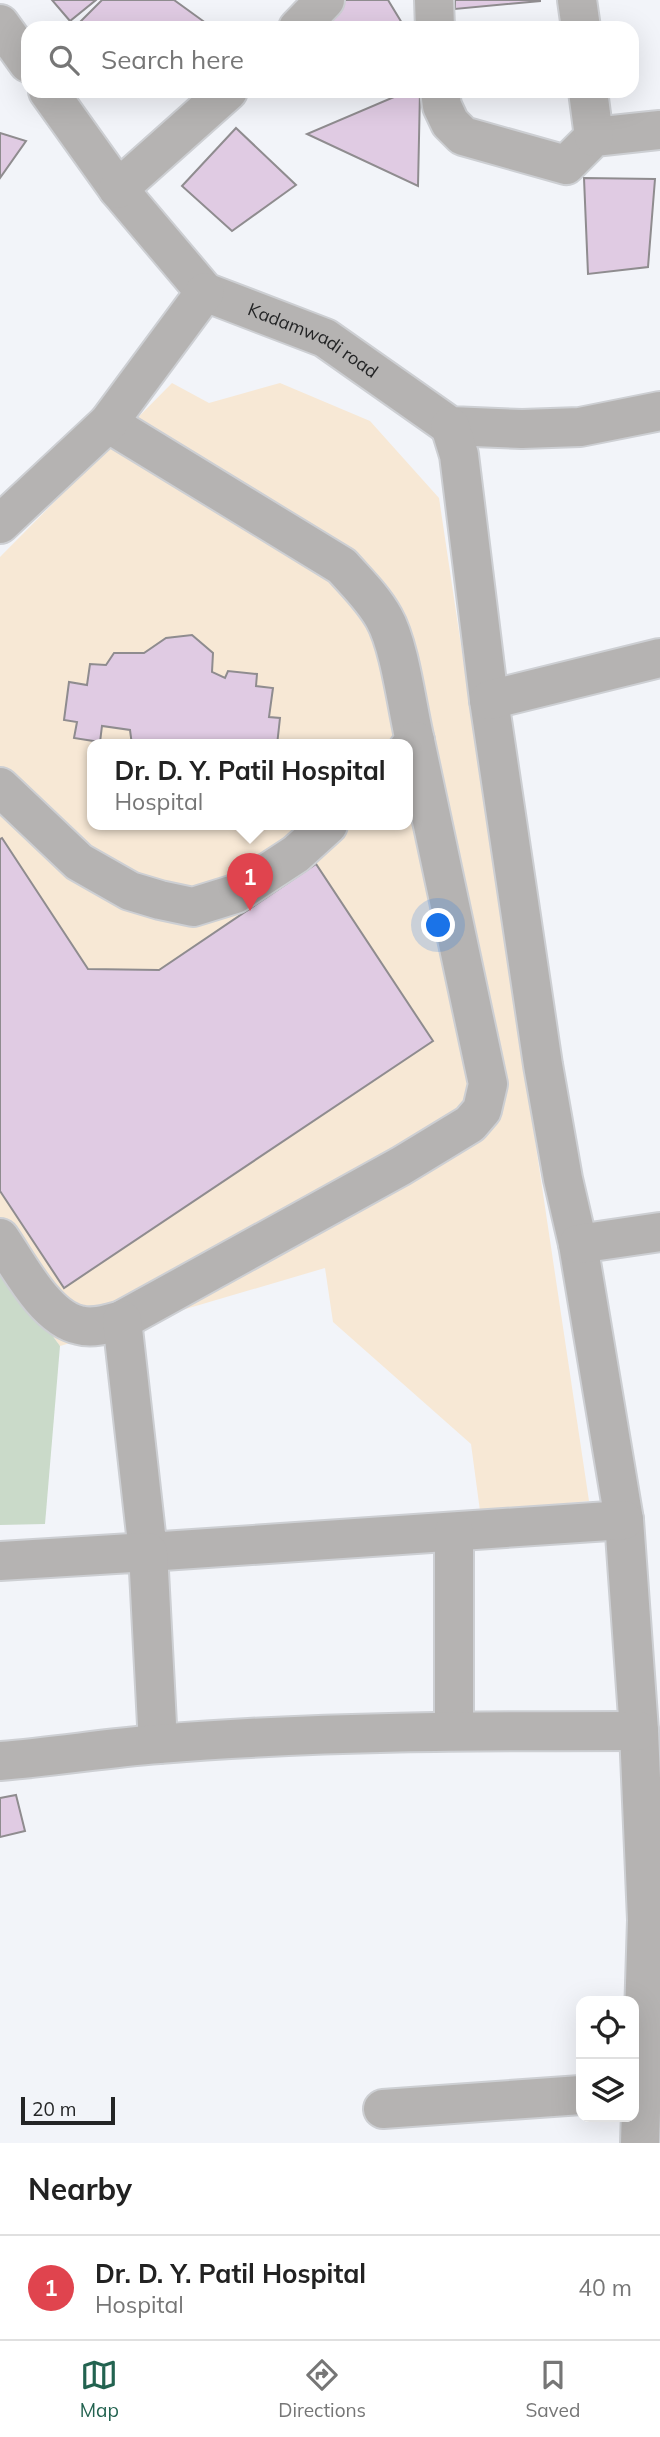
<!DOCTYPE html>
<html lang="en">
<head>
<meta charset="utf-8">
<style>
  :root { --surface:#fff; --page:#f6f6f6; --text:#222; --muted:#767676; --line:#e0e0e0; --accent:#236350 }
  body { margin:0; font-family:Mulish,sans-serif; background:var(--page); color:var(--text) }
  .controls { position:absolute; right:21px; bottom:21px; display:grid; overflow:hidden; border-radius:14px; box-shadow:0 7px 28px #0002 }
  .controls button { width:63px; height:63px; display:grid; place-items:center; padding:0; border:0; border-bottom:2px solid var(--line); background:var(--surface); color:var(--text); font:35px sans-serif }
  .scale { position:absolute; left:21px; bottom:18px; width:94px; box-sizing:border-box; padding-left:7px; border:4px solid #242526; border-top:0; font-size:19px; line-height:24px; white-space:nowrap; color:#242526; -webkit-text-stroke:5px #f2f4f9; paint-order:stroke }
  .you { position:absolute; left:439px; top:926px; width:24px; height:24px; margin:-18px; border:5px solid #fff; border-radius:50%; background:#1a73e8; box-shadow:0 0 0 10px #1a73e833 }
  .badge { display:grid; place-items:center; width:46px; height:46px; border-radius:50%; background:var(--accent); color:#fff; font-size:23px; font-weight:700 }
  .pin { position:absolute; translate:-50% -58px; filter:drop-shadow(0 2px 4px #0008) }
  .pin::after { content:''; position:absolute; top:37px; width:24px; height:21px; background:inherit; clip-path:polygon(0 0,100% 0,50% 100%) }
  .popup { position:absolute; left:87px; top:739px; width:326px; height:91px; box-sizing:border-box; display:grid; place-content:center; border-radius:14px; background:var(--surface); filter:drop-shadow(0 2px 5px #0005); font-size:23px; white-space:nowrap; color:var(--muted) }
  .popup b { font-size:26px; color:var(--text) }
  .popup::after { content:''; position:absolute; left:50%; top:100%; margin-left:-14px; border:14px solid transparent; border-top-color:var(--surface) }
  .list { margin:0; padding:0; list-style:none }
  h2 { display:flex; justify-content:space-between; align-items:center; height:91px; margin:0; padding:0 28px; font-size:30px }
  h2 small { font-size:23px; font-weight:400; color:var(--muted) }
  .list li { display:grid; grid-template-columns:46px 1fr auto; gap:21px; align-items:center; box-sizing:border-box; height:105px; padding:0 28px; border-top:2px solid var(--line) }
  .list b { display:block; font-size:26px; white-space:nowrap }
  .list p { margin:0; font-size:23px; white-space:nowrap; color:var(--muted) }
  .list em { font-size:23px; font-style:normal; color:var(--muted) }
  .icon { flex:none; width:38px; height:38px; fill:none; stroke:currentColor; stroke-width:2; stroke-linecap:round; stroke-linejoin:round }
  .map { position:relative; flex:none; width:660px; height:2143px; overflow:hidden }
  .search { position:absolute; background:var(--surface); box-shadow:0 7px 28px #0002; left:21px; right:21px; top:21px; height:77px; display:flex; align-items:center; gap:18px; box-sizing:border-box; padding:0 24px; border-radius:21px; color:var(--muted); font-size:26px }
  .sheet { height:196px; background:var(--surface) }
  nav { display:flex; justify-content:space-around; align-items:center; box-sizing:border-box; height:98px; border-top:2px solid var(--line); background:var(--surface); font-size:19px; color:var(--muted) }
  nav a { display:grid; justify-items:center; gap:4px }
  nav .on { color:var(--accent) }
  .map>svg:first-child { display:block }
  .medical { fill:#f7e8d5; fill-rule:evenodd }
  .green { fill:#cadac9 }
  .building { fill:#e0cbe3; stroke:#8f8c8f; stroke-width:2 }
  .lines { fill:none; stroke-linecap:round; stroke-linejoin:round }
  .minor-casing { stroke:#cdcfd3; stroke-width:42 }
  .minor { stroke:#b5b3b2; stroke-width:38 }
  .labels { text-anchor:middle; stroke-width:5; stroke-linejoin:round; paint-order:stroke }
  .street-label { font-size:18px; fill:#242526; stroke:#f2f4f9 }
</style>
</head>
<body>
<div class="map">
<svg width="660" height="2143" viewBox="0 0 660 2143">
  <rect width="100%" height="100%" fill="#f2f4f9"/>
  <!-- medical -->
  <path class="medical" d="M172,383l37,20 71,-20 90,38 69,77 150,1003 -109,10 -9,-67 -138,-122 -8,-54 -265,78 -60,-82v-707zM92,745h316v80h-316z"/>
  <!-- green -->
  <path class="green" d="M0,1264l60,82 -15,178 -45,1z"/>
  <!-- building -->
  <g class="building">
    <path d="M52,0h44l-26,21z"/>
    <path d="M102,0h72l36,26 -2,2h-134z"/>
    <path d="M341,0h47l17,28h-90z"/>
    <path d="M455,0h85v1l-85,8z"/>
    <path d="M408,91h12l-2,95 -111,-52z"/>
    <path d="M236,128l60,57 -64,46 -50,-45z"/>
    <path d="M0,133l26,8 -26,37z"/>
    <path d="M584,178l71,1 -7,88 -60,7z"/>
    <path d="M192,635l21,18 -1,19 13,6 3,-7 29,3 -1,12 17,2 -4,29 11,1 -3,27h-145l-2,-15 -28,-4 -2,16 -26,-4 3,-16 -13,-2 5,-38 18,3 3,-21 16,1 8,-12h30l22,-15z"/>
    <path d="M2,838l86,131 71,1 157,-106 117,177 -369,247 -64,-97v-352z"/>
    <path d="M16,1795l9,36 -25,6v-39z"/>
  </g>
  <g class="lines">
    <!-- minor casing -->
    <g class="minor-casing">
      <g id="minor">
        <path d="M434,0l1,28"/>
        <path d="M577,0l4,28"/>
        <path d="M0,24l28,39"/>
        <path d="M298,28l27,-28"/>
        <path id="s1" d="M48,91l70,98 87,103 120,46 125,88 72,3 58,-2 80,-16"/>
        <path d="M440,91l2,15 8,17 13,13 103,29 28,-28 66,-7"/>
        <path d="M588,91l6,46"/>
        <path d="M118,189l110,-98"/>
        <path d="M108,423l234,143c15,17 31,32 42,52 16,28 23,90 31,123l-7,8"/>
        <path d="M450,426l9,29 30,245 54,365 20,114 15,65 46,276 15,211 8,189 -7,223"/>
        <path d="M0,524l108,-101 97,-131"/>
        <path d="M489,700l171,-42"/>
        <path d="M0,787l79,75 51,29 30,9 33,7 42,-13 61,-40 32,-29"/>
        <path d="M0,1238c18,26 45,80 79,87 14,4 29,-1 43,-5l279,-154 69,-42 12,-14 6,-26 -73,-343"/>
        <path d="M578,1244l82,-12"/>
        <path d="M122,1320l26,232 476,-32"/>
        <path d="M0,1561l148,-9 10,192"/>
        <path d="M454,1731v-199"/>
        <path d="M0,1761c53,-4 106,-13 159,-17 160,-13 320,-13 480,-13"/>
        <path d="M383,2109l198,-14"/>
      </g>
    </g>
    <!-- minor -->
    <use href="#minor" class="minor"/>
  </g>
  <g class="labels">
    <!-- street labels -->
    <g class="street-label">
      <text dy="6" stroke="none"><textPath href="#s1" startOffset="374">Kadamwadi road</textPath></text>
    </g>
  </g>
</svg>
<div class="controls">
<button><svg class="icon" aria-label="locate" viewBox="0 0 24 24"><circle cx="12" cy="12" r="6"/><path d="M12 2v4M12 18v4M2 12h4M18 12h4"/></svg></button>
<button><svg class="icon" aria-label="layers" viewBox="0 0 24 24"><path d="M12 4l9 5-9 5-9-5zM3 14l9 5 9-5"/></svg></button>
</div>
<div class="scale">20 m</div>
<div class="you"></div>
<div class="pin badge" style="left:250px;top:911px;background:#e0444e">1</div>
<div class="popup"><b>Dr. D. Y. Patil Hospital</b>Hospital</div>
<div class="search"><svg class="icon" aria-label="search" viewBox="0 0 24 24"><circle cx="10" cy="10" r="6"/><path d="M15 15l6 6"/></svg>Search here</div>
</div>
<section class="sheet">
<h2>Nearby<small></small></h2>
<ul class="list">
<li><span class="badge" style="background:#e0444e">1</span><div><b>Dr. D. Y. Patil Hospital</b><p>Hospital</p></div><em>40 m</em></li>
</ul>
</section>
<nav>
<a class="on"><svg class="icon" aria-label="map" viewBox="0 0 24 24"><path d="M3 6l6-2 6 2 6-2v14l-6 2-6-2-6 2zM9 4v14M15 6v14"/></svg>Map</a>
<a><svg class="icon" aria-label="directions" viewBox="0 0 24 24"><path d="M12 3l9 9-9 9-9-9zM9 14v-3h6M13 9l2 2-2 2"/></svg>Directions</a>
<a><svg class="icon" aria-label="saved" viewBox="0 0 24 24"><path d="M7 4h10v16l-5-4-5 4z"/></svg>Saved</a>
</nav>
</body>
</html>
